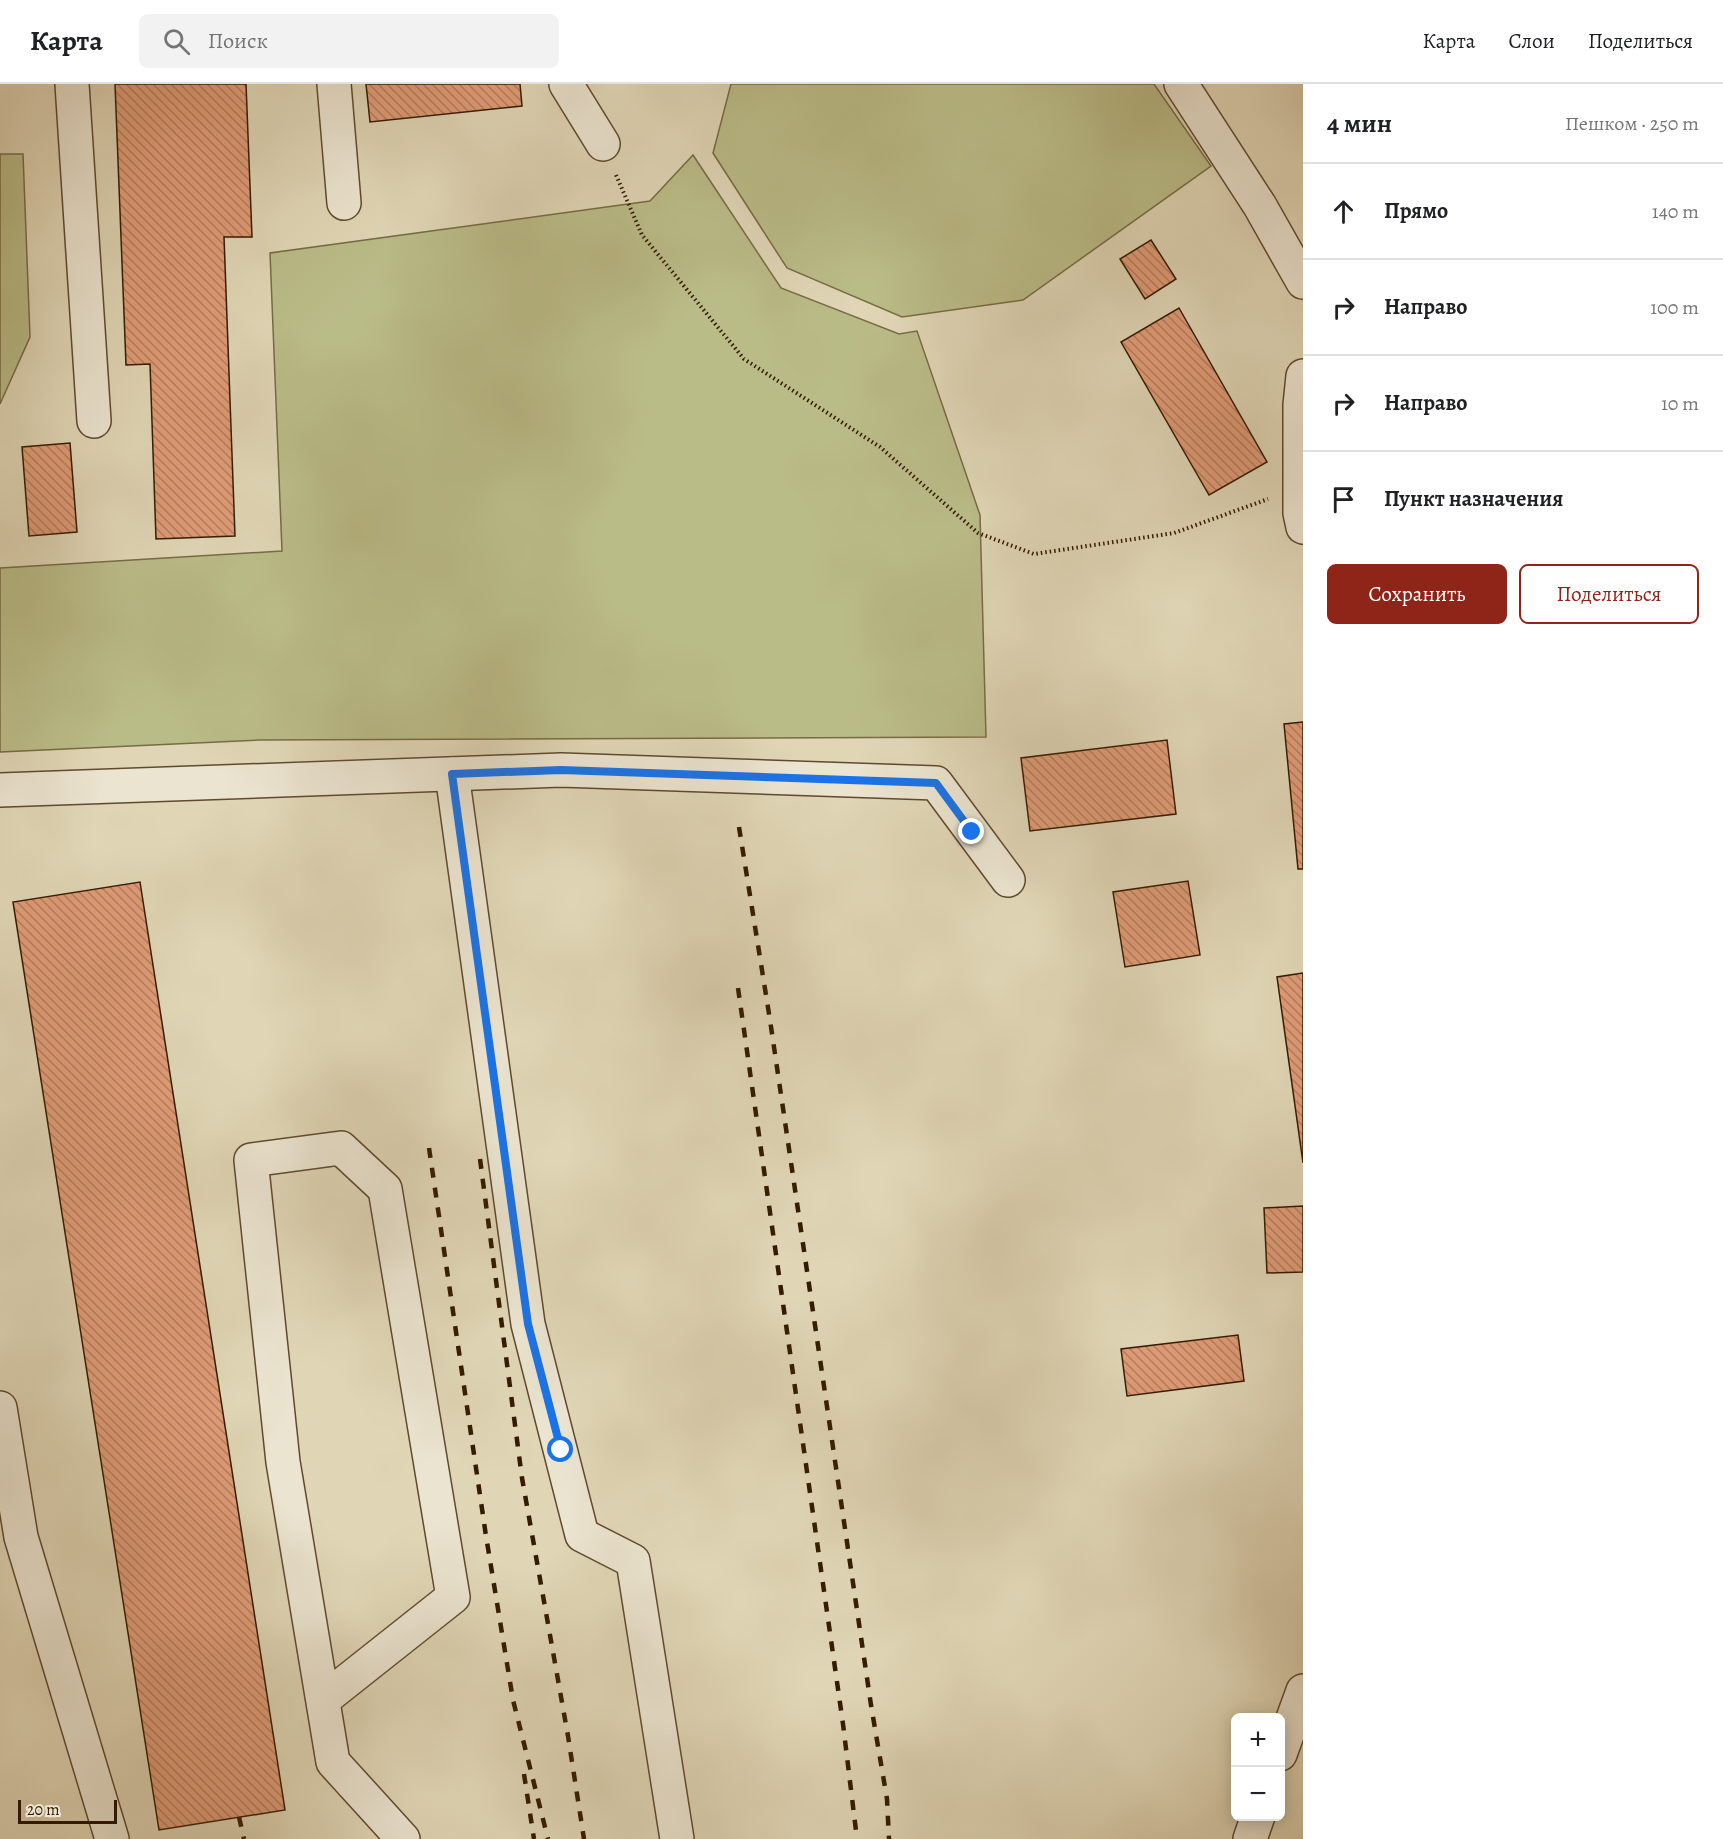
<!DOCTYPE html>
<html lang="ru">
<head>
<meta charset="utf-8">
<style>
  :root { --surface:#fff; --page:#f2f2f2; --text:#202124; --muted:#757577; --line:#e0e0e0; --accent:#8f2418 }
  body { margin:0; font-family:Alegreya,serif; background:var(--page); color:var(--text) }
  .controls { position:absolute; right:18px; bottom:18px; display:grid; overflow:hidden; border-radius:9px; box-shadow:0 3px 15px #0003 }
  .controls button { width:54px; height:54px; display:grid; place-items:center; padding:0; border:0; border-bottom:2px solid var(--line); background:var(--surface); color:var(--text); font:30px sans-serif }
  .scale { position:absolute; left:18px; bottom:15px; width:99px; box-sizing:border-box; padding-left:6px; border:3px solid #341b00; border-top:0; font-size:16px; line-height:21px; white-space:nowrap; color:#341b00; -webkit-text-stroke:4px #ebe4d0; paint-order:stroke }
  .stop { position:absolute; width:18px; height:18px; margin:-14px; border:4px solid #1a73e8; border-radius:50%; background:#fff }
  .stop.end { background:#1a73e8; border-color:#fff; box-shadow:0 2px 6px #0008 }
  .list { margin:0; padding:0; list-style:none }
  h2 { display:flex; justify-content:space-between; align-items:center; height:78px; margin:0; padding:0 24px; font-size:26px }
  h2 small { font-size:20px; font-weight:400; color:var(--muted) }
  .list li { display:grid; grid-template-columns:39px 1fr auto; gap:18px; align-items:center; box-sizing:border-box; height:96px; padding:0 24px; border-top:2px solid var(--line) }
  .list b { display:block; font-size:22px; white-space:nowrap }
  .list em { font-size:20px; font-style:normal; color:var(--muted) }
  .actions { display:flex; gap:12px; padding:18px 24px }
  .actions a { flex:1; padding:14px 0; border:2px solid var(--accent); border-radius:9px; text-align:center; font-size:21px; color:var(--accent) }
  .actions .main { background:var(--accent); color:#fff }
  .icon { flex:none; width:33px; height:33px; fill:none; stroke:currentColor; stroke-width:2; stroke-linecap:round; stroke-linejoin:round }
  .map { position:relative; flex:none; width:1303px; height:1755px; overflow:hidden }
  header { display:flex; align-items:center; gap:36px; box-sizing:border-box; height:84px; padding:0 30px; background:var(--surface); border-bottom:2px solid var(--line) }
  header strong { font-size:28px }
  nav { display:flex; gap:33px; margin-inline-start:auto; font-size:21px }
  .search { width:420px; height:54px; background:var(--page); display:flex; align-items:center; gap:15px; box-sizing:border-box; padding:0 21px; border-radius:9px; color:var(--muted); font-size:22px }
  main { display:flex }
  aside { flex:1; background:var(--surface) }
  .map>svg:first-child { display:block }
  .grass { fill:#babc88; stroke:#776c44; stroke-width:1.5 }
  .building { fill:url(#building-back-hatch); stroke:#341b00; stroke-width:1.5 }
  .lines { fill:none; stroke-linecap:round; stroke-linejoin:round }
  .minor-casing { stroke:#5f4a2e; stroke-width:36 }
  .path { stroke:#341b00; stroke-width:4; stroke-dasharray:1.5 3; stroke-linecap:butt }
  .minor { stroke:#ebe4d0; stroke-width:33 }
  .rail { stroke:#341b00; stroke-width:4.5; stroke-dasharray:10 10; stroke-linecap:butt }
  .route { stroke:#1a73e8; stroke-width:8 }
</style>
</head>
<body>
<header>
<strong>Карта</strong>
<div class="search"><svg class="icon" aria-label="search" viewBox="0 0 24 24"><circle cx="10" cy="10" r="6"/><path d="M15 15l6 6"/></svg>Поиск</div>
<nav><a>Карта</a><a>Слои</a><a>Поделиться</a></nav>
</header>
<main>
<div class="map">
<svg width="1303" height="1755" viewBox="0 0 1303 1755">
  <defs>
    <pattern id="building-back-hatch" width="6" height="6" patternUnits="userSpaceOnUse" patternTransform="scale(1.5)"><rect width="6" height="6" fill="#e09c77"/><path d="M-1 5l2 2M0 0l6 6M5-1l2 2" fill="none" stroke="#b67e5f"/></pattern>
  </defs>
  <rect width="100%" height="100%" fill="#e0d6b6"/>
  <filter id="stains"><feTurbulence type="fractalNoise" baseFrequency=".00333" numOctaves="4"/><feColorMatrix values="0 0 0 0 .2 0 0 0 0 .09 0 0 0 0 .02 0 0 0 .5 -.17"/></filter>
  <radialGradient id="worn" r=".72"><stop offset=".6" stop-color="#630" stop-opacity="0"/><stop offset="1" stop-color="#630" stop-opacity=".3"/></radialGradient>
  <!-- grass -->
  <g class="grass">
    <path d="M731,0h423l57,82 -188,134 -121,17 -115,-49 -74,-115z"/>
    <path d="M0,70h23l7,183 -30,67z"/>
    <path d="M693,71l88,133 118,46 18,-3 63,184 6,222 -727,3 -259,12v-184l282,-17 -12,-298 380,-52z"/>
  </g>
  <!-- building -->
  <g class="building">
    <path d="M115,0h131l6,153h-28l11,299 -79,3 -6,-175 -24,1z"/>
    <path d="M366,0h154l2,22 -152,16z"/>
    <path d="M1151,156l25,39 -31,20 -25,-40z"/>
    <path d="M1179,224l88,154 -58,33 -88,-153z"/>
    <path d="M70,359l7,89 -48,4 -7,-89z"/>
    <path d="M1303,638v147h-5l-14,-145z"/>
    <path d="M1167,656l9,74 -146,17 -9,-73z"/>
    <path d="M1188,797l12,74 -75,12 -12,-75z"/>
    <path d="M140,798l145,928 -126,20 -146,-928z"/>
    <path d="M1303,889v190l-26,-186z"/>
    <path d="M1303,1122v66l-36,1 -3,-65z"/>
    <path d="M1238,1251l6,46 -117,15 -6,-47z"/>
  </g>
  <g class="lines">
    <!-- minor casing -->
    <g class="minor-casing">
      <g id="minor">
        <path d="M72,0l22,337"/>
        <path d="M334,0l10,119"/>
        <path d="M566,0l37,60"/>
        <path d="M1181,0l79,122 43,76"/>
        <path d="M1303,292l-3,29v108l3,14"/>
        <path d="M452,690l76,550 54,211 51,26 44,278"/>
        <path d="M0,706l561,-20 375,13 72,97"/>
        <path d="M0,1324l21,129 91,302"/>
        <path d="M323,1616l130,-103 -68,-408 -44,-41 -90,12 32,302 50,300 70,77"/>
        <path d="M1280,1670l23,-63"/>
        <path d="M1250,1755l8,-23"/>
      </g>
    </g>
    <!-- path -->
    <path class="path" d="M616,91l26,60 102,124 136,88 98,86 56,21 140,-21 94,-34"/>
    <!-- minor -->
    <use href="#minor" class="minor"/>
    <!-- rail -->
    <g class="rail">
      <path d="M739,743l31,193 101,685 16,94 2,40"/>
      <path d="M738,904l105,736 14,115"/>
      <path d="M429,1064l57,388 27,164 35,139"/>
      <path d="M480,1075l42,319 46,258 16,103"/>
      <path d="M524,1690l10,65"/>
      <path d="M239,1733l5,22"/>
    </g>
  </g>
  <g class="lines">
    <!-- route -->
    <path class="route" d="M561,1366l-33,-126 -76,-550 109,-4 375,13 36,49"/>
  </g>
  <rect width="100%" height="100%" filter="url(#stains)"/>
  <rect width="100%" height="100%" fill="url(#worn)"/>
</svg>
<div class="controls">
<button>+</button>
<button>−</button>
</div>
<div class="scale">20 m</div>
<div class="stop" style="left:561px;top:1366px"></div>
<div class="stop end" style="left:972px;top:748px"></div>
</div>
<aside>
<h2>4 мин<small>Пешком · 250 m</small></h2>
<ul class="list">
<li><svg class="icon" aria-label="ahead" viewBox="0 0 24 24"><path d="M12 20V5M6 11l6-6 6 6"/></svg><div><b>Прямо</b></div><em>140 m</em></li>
<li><svg class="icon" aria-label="right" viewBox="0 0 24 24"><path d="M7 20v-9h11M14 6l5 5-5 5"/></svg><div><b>Направо</b></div><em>100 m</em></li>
<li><svg class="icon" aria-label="right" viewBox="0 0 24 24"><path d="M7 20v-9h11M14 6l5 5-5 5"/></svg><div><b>Направо</b></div><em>10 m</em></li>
<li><svg class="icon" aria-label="arrive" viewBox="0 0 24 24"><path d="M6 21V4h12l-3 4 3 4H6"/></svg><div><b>Пункт назначения</b></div></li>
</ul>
<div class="actions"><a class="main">Сохранить</a><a>Поделиться</a></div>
</aside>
</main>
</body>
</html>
